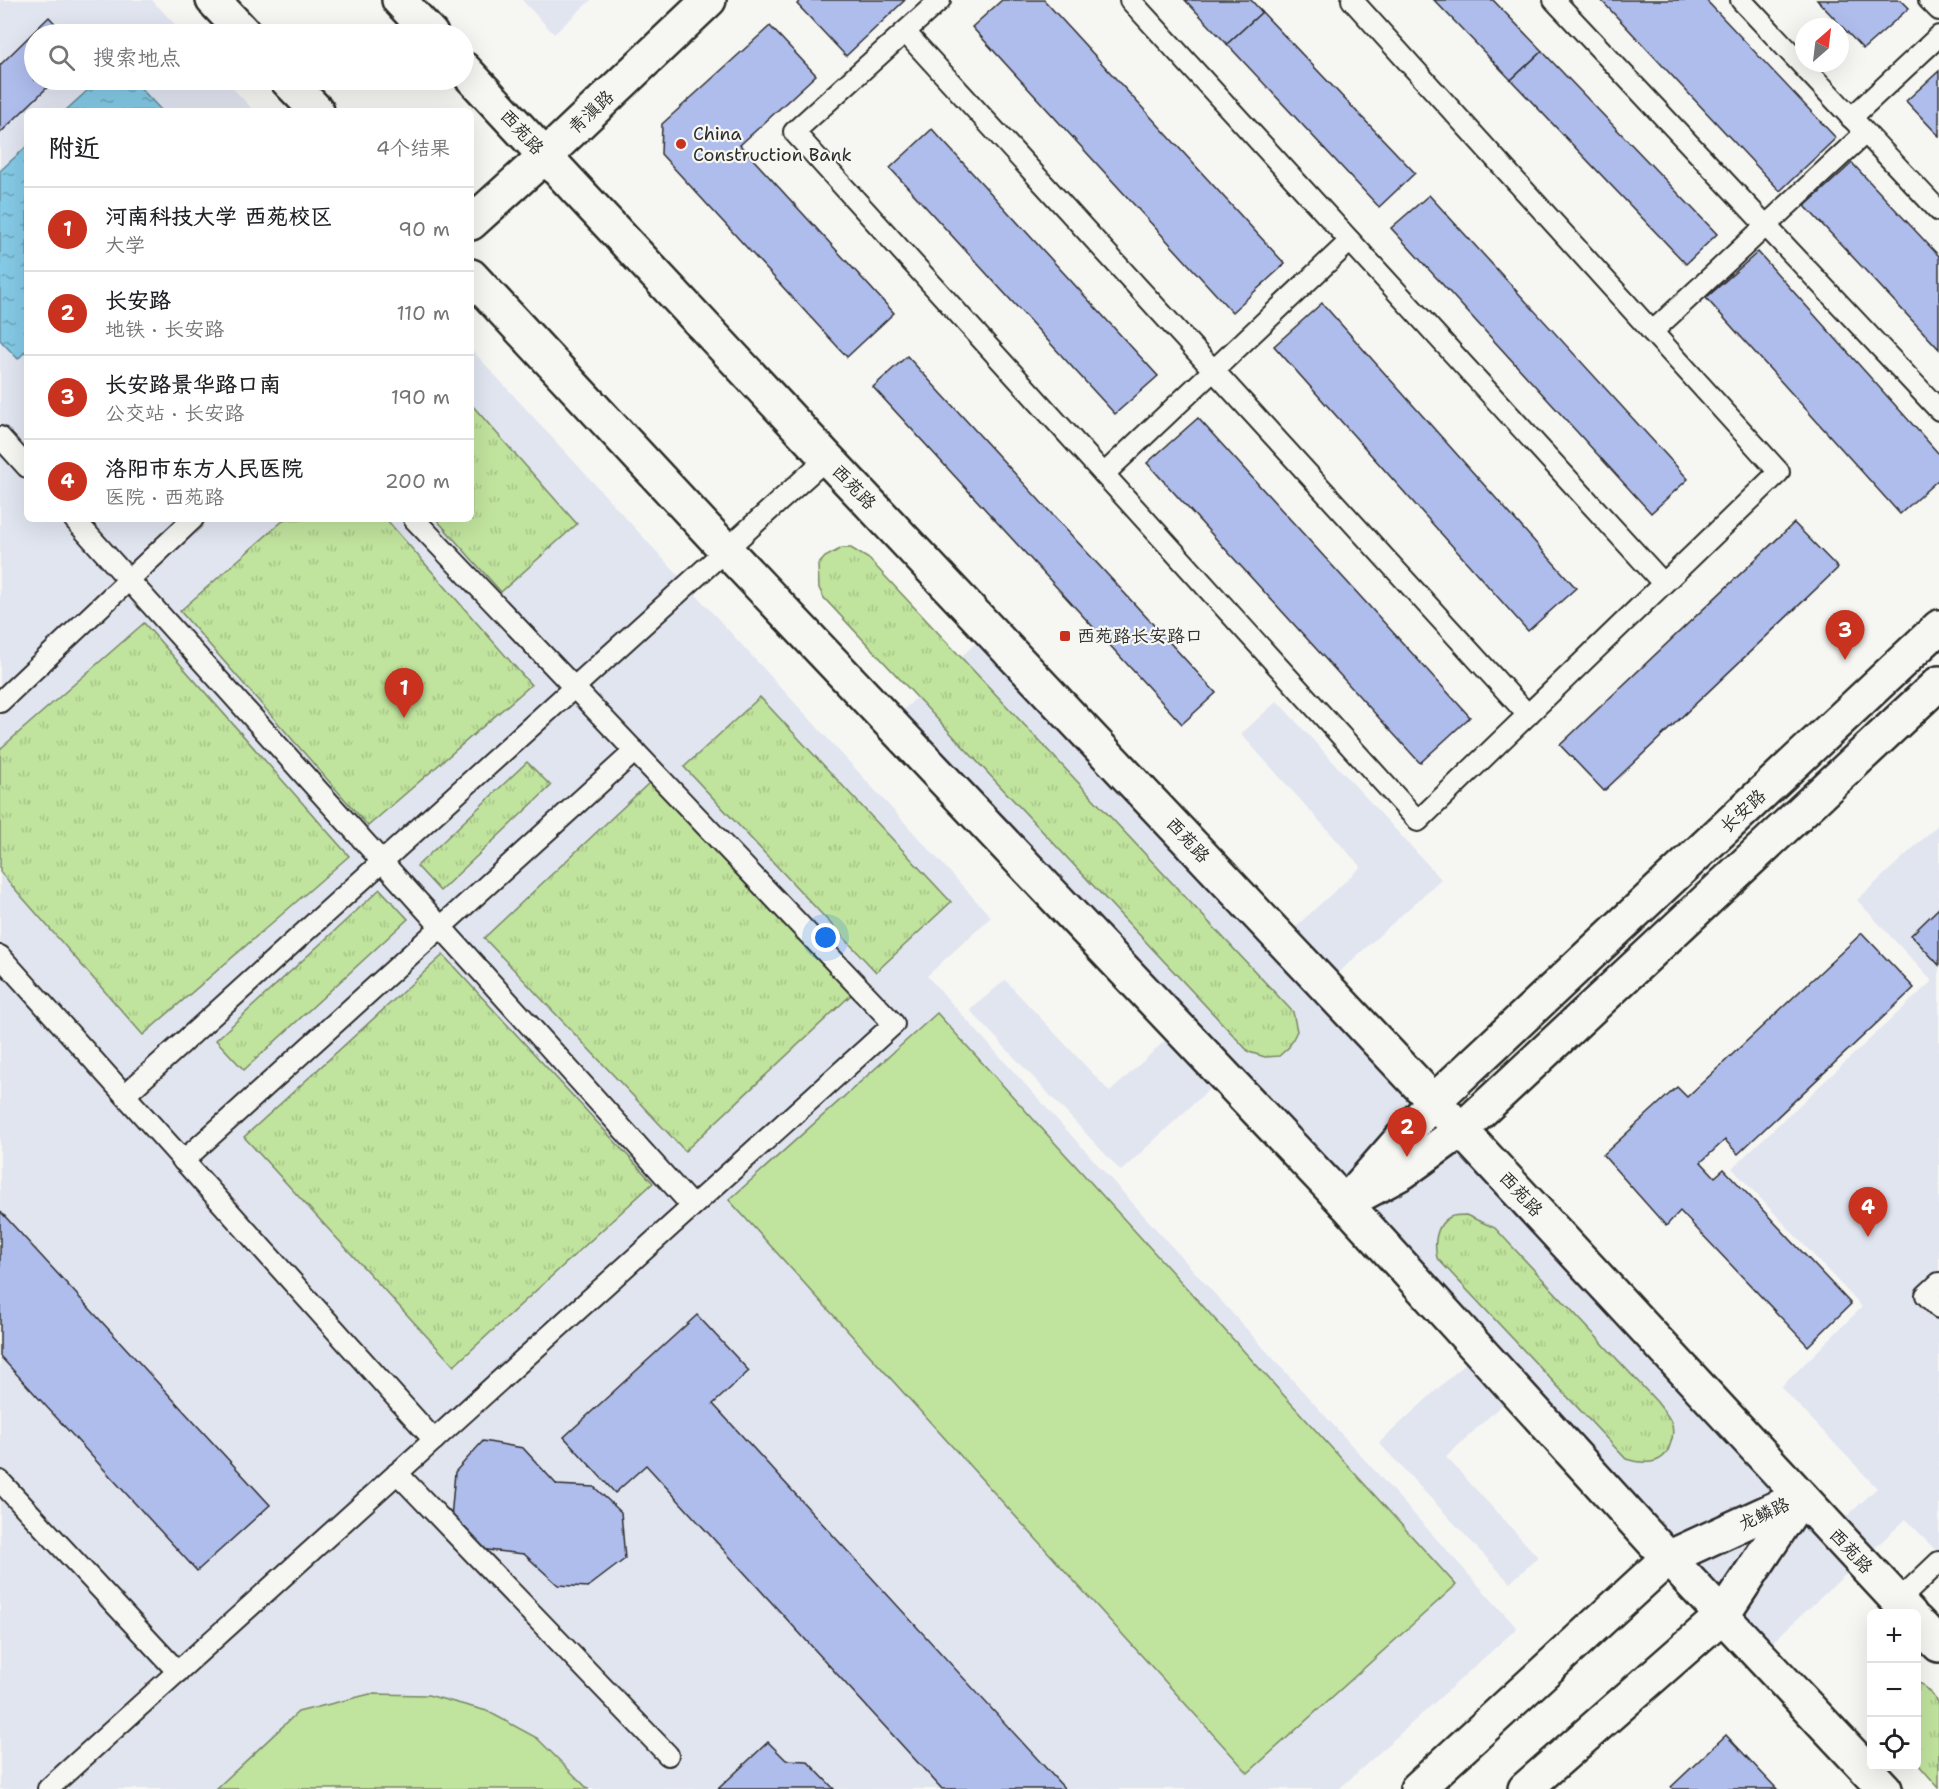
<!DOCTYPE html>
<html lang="zh">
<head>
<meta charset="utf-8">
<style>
  :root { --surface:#fff; --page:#f2f2f2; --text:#202124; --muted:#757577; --line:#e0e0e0; --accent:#c8321e }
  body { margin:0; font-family:"Shantell Sans","LXGW WenKai TC",sans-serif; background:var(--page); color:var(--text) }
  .controls { position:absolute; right:18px; bottom:18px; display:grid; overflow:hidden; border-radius:9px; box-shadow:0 6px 24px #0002 }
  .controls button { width:54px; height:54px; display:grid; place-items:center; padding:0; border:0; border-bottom:2px solid var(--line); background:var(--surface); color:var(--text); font:30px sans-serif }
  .compass { position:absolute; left:1795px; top:18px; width:54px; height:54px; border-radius:50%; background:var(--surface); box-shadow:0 6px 24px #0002; rotate:28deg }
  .you { position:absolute; left:826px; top:938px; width:21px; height:21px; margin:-15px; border:4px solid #fff; border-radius:50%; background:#1a73e8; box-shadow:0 0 0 9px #1a73e833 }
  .badge { display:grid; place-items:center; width:39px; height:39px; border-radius:50%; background:var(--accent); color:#fff; font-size:20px; font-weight:700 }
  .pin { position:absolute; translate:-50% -50px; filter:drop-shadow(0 2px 3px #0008) }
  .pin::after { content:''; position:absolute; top:32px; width:21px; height:18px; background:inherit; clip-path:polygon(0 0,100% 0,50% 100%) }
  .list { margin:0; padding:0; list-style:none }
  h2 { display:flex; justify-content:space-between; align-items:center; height:78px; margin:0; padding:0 24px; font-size:26px }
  h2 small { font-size:20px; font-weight:400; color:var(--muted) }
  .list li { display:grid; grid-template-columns:39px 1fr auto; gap:18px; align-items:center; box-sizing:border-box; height:84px; padding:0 24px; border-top:2px solid var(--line) }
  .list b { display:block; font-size:22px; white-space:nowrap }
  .list p { margin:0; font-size:20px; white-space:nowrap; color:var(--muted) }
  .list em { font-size:20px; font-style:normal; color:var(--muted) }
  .icon { flex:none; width:33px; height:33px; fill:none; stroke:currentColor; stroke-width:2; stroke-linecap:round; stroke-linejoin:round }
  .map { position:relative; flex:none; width:1939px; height:1789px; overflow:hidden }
  .search { position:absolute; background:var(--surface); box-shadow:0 6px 24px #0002; left:24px; top:24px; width:450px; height:66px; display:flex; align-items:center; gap:15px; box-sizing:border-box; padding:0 21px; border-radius:33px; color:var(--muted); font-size:22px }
  .panel { position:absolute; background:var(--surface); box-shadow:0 6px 24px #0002; left:24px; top:108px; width:450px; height:414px; border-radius:9px }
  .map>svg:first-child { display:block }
  .built { fill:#e1e5f0 }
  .grass { fill:url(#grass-tufts); stroke:#768764; stroke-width:1.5 }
  .garden { fill:#c0e39d; stroke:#768764; stroke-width:1.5 }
  .water { fill:url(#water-ripples); stroke:#608a9b; stroke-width:1.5 }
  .building { fill:#afbded; stroke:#2b2b2b; stroke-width:1.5 }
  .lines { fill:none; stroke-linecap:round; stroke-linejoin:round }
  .lane-casing { stroke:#2b2b2b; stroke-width:24 }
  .street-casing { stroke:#2b2b2b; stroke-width:38 }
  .secondary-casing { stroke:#2b2b2b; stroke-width:38 }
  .primary-casing { stroke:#2b2b2b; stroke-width:38 }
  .lane { stroke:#f6f6f2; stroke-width:20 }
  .street { stroke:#f6f6f2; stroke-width:33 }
  .secondary { stroke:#f6f6f2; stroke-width:33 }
  .primary { stroke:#f6f6f2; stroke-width:33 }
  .poi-dot { fill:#c8321e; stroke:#f6f6f2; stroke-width:2 }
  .labels { text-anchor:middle; stroke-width:4.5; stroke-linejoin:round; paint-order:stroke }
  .street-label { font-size:18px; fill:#2b2b2b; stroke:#f6f6f2 }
  .poi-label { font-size:18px; fill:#2b2b2b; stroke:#f6f6f2; text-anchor:start }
</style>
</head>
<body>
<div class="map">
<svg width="1939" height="1789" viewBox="0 0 1939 1789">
  <defs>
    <pattern id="grass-tufts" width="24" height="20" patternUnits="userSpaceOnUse" patternTransform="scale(1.5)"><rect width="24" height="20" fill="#c0e39d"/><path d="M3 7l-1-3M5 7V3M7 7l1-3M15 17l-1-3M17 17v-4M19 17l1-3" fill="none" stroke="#a5c387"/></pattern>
    <pattern id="water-ripples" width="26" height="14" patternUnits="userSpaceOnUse" patternTransform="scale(1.5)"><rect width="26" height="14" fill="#84c9e5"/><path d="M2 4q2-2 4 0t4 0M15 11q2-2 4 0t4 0" fill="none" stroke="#6ca3ba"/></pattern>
  </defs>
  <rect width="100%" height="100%" fill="#f6f6f2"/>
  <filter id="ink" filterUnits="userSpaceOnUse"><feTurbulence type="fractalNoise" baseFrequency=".0167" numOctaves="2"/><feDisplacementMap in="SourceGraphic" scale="12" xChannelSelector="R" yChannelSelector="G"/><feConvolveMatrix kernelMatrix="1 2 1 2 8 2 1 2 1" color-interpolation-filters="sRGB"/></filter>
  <g filter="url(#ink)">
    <!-- built -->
    <g class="built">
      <path d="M0,0h152l32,34h-150v46h191l29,31h-227v408h444v-170l520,568 -64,59 590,652 -178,161h-1339z"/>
      <path d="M522,0h69l-37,34z"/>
      <path d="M1004,617l289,312 68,-62 -120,-133 36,-33 164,178 -105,96 505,547 36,-34 -96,-101 81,-80 -130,-139 200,-187 -75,-81 82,-76v730l-33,-35 -139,128 -243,-263 -78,73 92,100 -28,26 -131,-140 107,-99 -255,-275 -110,102 -151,-161 35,-30 105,112 77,-72 -286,-308z"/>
    </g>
    <!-- grass -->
    <g class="grass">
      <path d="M471,404l106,120 -76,68 -65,-73h35z"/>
      <path d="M285,519h101l145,166 -163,141 -188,-215z"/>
      <path d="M842,548h9l18,11 424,453 4,19 -8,16 -10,9 -14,1 -16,-5 -425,-454 -5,-10 -1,-23 7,-8z"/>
      <path d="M144,623l205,233 -206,179 -143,-163v-123z"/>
      <path d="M760,697l191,205 -75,70 -192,-205z"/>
      <path d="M527,762l24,24 -111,105 -23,-25z"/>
      <path d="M650,782l202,212 -167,157 -201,-213z"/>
      <path d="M380,889l28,30 -164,151 -28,-30z"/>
      <path d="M443,955l210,228 -199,183 -210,-229z"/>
      <path d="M1466,1215l29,13 162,174c5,7 11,13 14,20 3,8 2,16 -1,23 -6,21 -27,19 -44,14l-189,-201c-3,-14 -2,-33 13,-41 4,-2 11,-2 16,-2z"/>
      <path d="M1917,1681l6,4 16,18v85l-22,-25z"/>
    </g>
    <!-- garden -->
    <g class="garden">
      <path d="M937,1013l519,572 -208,188 -519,-573z"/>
      <path d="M370,1694l58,1 59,16 50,27 51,51h-372l82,-77z"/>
    </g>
    <!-- water -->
    <g class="water">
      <path d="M99,80h34l29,31h-97z"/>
      <path d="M27,146v204l-9,9 -18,-19v-169z"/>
    </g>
    <!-- building -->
    <g class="building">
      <path d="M801,0h104l-59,56 -49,-52z"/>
      <path d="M1002,0h42l241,264 -53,48 -260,-285z"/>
      <path d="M1185,0h66l11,12 -35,32z"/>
      <path d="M1434,0h59l49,51 -31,29z"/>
      <path d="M1601,0h105l130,138 -56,53z"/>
      <path d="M1817,0h84l8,8 -46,41z"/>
      <path d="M1262,12l153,161 -36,34 -152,-163z"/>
      <path d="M49,17l16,17h-31v46h21l-55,53v-68z"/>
      <path d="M770,26l46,49 -76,70 154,168 -47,44 -186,-203 1,-30z"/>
      <path d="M1542,51l175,183 -31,30 -175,-184z"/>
      <path d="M1939,71v65l-33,-35z"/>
      <path d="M932,129l226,247 -43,38 -225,-246z"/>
      <path d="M1852,163l87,93v93l-134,-143z"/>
      <path d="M1429,195l259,284 -37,34 -260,-285z"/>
      <path d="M1758,252l181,202v25l-39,35 -194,-216z"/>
      <path d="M1322,303l254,285 -48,43 -254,-285z"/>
      <path d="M907,356l309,337 -34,31 -309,-337z"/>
      <path d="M1198,418l272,299 -50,46 -273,-300z"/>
      <path d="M1794,523l44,45 -234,223 -44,-46z"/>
      <path d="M1939,908v57l-28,-30z"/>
      <path d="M1862,933l52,55 -176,166 -13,-14 -24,22 14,15 9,-8 127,135 -43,42 -128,-135 -14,15 -63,-71 74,-68 10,10z"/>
      <path d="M0,1211l270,294 -73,66 -197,-215z"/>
      <path d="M697,1315l52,56 -36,33 352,385h-123l-296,-324 -31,28 -51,-56z"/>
      <path d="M483,1441l40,7 34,37 37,2 27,25 4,47 -37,28 -30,-2 -34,-31 -46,-5 -27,-30 4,-47z"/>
      <path d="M1726,1735l51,54h-104l-2,-2z"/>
      <path d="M768,1742l18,18 21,1 27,28h-116z"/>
    </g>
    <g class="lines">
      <!-- lane casing -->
      <g class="lane-casing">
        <g id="lane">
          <path d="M940,0l-146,132 624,689 361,-349 -427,-472"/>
          <path d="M1130,0l533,583"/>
          <path d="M1554,0l385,410"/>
          <path d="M1741,0l198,211"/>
          <path d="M1929,0l10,10"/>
          <path d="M905,32l623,683"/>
          <path d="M1851,118l88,-82"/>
          <path d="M1652,332l213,-199"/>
          <path d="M0,437l27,30"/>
          <path d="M1104,474l246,-233"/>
          <path d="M74,519l618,687"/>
          <path d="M0,702l193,-183"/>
          <path d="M0,956l434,484"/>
          <path d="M125,1095l702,-637"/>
          <path d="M183,1161l452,-410"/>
          <path d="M1939,1283l-13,12 13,13"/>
          <path d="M397,1473l271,282"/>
          <path d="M0,1481l178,191"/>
          <path d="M1898,1601l41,-39"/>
          <path d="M48,1789l846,-765 -480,-505"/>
        </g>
      </g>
      <!-- street casing -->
      <g class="street-casing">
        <path id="street" d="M471,223l74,-67 164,-156"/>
      </g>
      <!-- secondary casing -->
      <g class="secondary-casing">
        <g id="secondary">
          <path d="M1362,1194l41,-22 58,-42 478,-447"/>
          <path d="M1345,1203l89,-102 505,-474"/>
          <path d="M1417,1789l251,-231 133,-61"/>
          <path d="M1525,1789l198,-174 78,-118"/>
        </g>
      </g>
      <!-- primary casing -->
      <g class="primary-casing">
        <g id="primary">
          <path d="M213,0l32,34"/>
          <path d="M399,0l32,34"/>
          <path d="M464,69l363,389 634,672 449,484"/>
          <path d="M287,80l30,31"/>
          <path d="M471,276l255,274 619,653 323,355 217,231"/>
          <path d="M1916,1621l23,24"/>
        </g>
      </g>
      <!-- lane -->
      <use href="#lane" class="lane"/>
      <!-- street -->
      <use href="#street" class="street"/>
      <!-- secondary -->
      <use href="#secondary" class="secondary"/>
      <!-- primary -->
      <use href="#primary" class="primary"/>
    </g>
  </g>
  <!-- markers -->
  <g class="poi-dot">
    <circle cx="681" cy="144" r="6"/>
    <rect x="1059" y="630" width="12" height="12" rx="3"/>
  </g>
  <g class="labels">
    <!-- street labels -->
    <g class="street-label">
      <text transform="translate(591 112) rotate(-43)" y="6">青滇路</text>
      <text transform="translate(522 132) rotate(47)" y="6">西苑路</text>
      <text transform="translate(854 487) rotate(46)" y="6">西苑路</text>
      <text transform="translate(1743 811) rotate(-43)" y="6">长安路</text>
      <text transform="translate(1188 840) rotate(47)" y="6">西苑路</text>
      <text transform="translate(1521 1194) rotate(47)" y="6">西苑路</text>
      <text transform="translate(1764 1514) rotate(-25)" y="6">龙鳞路</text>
      <text transform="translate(1851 1551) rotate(47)" y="6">西苑路</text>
    </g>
    <!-- poi labels -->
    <g class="poi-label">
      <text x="693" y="140">China<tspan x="693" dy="21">Construction Bank</tspan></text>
      <text x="1077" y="642">西苑路长安路口</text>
    </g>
  </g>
</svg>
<div class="controls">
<button>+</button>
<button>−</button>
<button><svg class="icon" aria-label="locate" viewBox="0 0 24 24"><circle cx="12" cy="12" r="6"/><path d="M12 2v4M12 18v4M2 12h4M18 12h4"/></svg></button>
</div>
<svg class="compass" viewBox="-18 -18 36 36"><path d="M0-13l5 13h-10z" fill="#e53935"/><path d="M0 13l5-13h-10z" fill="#757577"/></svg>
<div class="you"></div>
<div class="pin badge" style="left:404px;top:718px">1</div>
<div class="pin badge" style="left:1407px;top:1157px">2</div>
<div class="pin badge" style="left:1845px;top:660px">3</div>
<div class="pin badge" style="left:1868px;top:1237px">4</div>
<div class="search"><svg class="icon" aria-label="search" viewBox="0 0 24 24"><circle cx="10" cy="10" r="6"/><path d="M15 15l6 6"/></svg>搜索地点</div>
<section class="panel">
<h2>附近<small>4个结果</small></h2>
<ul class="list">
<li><span class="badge">1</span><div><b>河南科技大学 西苑校区</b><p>大学</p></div><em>90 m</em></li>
<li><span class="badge">2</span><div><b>长安路</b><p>地铁 · 长安路</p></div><em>110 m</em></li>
<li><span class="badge">3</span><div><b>长安路景华路口南</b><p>公交站 · 长安路</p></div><em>190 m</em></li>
<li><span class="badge">4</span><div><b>洛阳市东方人民医院</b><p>医院 · 西苑路</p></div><em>200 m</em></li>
</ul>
</section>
</div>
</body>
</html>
